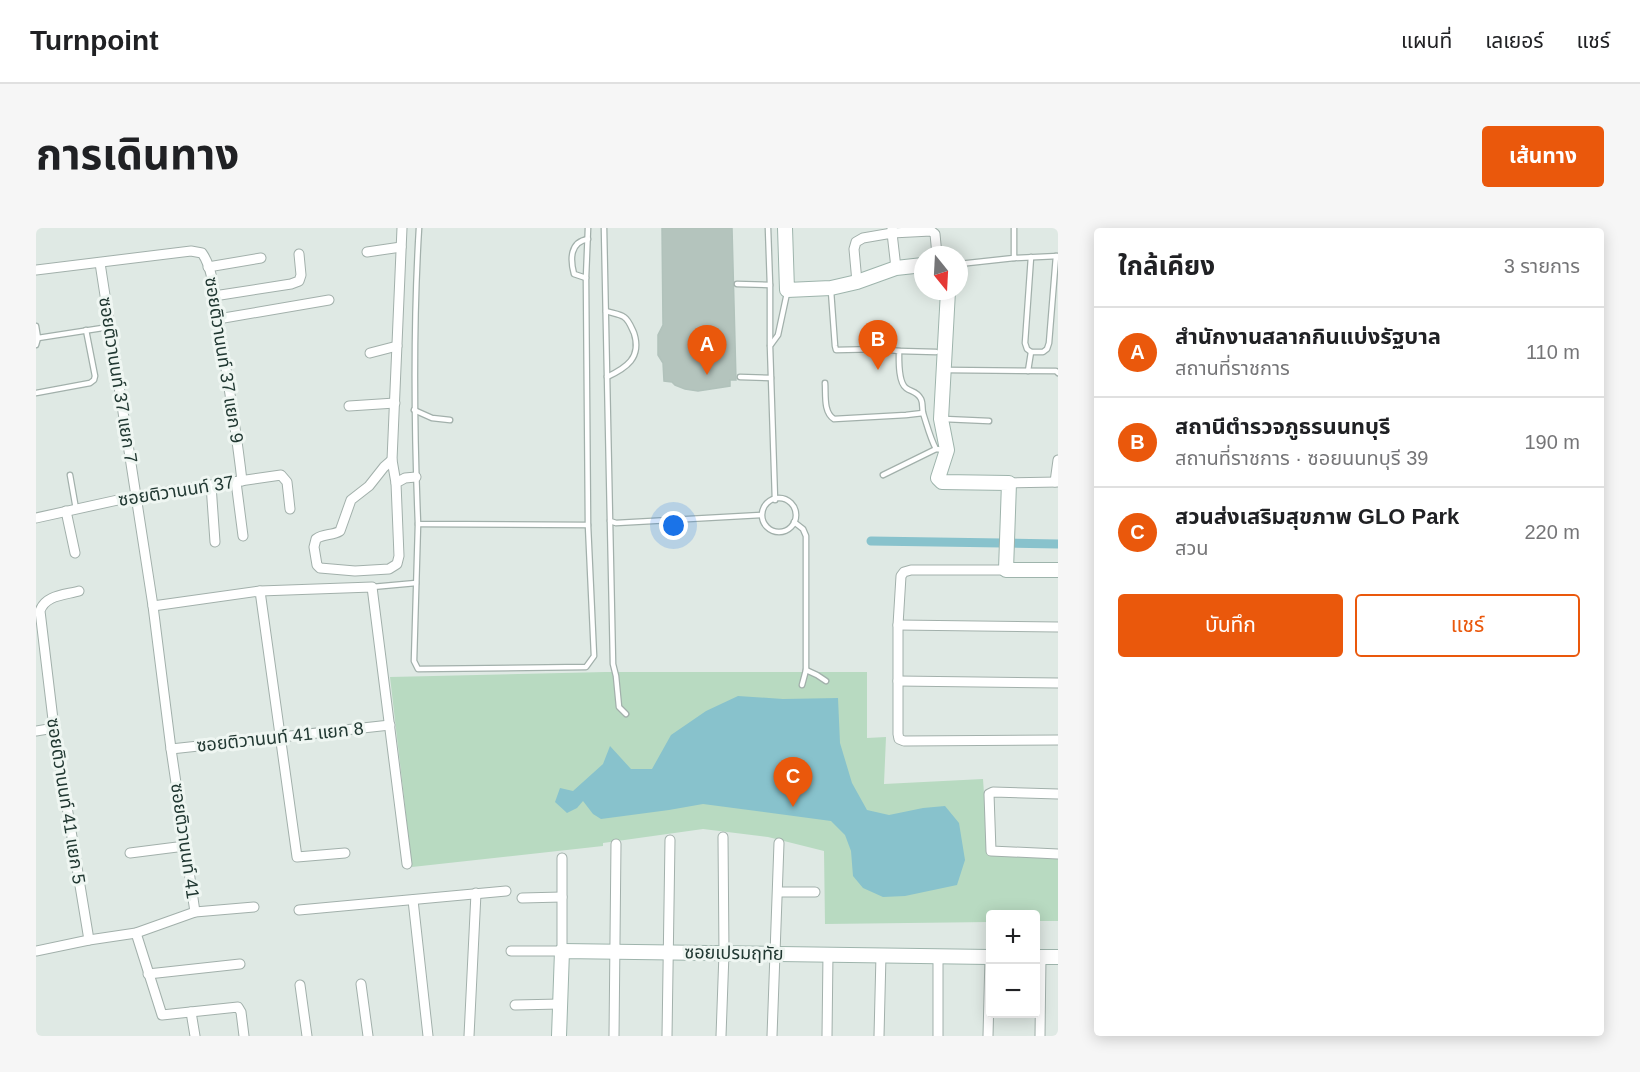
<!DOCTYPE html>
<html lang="th">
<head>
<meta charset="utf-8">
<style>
  :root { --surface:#fff; --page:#f6f6f6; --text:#202124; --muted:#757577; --line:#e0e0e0; --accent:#ea580c }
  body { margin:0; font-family:Helvetica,"Noto Sans Thai",sans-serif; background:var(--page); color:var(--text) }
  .controls { position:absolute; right:18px; bottom:18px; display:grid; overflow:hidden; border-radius:6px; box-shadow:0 3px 15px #0003 }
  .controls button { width:54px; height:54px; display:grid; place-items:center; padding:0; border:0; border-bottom:2px solid var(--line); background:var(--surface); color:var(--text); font:30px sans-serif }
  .compass { position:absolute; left:878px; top:18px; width:54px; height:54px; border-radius:50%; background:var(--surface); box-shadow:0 3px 15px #0003; rotate:162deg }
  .you { position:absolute; left:638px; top:298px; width:21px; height:21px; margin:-15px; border:4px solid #fff; border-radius:50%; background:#1a73e8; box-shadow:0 0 0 9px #1a73e833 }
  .badge { display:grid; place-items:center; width:39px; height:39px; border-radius:50%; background:var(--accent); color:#fff; font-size:20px; font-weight:700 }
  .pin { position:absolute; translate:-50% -50px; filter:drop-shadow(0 2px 3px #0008) }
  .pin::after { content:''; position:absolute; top:32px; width:21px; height:18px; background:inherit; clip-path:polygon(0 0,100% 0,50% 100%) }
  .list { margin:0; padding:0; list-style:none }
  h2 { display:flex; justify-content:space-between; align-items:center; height:78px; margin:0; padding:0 24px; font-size:26px }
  h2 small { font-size:20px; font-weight:400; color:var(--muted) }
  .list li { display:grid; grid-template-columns:39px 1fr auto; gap:18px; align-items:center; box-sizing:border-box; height:90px; padding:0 24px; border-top:2px solid var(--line) }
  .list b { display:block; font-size:22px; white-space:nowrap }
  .list p { margin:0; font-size:20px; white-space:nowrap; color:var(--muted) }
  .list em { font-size:20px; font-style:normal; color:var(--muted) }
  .actions { display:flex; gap:12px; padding:18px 24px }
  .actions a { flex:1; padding:14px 0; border:2px solid var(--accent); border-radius:6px; text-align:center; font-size:21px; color:var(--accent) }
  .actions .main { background:var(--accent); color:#fff }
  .map { position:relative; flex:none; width:1022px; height:808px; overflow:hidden; border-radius:6px }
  header { display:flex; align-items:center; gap:36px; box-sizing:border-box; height:84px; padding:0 30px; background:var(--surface); border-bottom:2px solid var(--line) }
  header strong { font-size:28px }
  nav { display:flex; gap:33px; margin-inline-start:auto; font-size:21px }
  .intro { display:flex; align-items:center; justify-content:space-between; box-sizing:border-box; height:144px; padding:0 36px }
  h1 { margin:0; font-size:42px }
  .button { padding:15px 27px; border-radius:6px; background:var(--accent); color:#fff; font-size:21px; font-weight:700 }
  main { display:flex; gap:36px; padding:0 36px }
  aside { flex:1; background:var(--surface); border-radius:6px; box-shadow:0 3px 15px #0003 }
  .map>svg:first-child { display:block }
  .green { fill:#b8dac1 }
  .water { fill:#88c2cc }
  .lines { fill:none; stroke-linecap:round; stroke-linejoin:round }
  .canal { stroke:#88c2cc; stroke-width:9 }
  .building { fill:#b4c4bd; stroke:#b1c2bb; stroke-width:1.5 }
  .lane-casing { stroke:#a2b0ab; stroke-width:7 }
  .street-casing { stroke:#a2b0ab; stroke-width:11 }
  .secondary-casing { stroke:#9eb4ac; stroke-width:16 }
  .lane { stroke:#fff; stroke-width:4.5 }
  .street { stroke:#fff; stroke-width:9 }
  .secondary { stroke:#fff; stroke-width:14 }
  .labels { text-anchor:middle; stroke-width:6; stroke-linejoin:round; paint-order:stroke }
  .street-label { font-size:18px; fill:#213832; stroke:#eff6f2 }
</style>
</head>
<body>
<header>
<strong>Turnpoint</strong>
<nav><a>แผนที่</a><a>เลเยอร์</a><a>แชร์</a></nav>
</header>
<div class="intro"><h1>การเดินทาง</h1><a class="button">เส้นทาง</a></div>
<main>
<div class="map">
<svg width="1022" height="808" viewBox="0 0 1022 808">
  <rect width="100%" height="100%" fill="#dfe9e4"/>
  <!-- green -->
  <path class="green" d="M569,444h262v66l19,-1 -2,47 99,-5 5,73 70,2v67h-22l-1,-7h-45v8l-165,2 -1,-73 -56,-14 -65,-8 -100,14v3l-191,21 -22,-190z"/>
  <!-- water -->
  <path class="water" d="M702,468l45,3 55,-1 2,45 12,40 15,27 22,5 34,-7 22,-2 14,17 6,37 -8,25 -52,11 -22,1 -20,-9 -10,-12 -2,-25 -6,-16 -14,-14 -128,-17 -34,6 -68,9 -8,-5 -10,-13 -6,7 -10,5 -12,-11 5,-14 13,3 30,-27 7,-18 21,23h21l19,-34 35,-24z"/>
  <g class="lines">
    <!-- canal -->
    <path class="canal" d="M835,313l187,3"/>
  </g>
  <!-- building -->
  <path class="building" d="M626,0h70l4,152h-6v6l-32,5 -13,-2 -10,-4 -3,-3 -8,-1 -1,-18 -5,-8v-20l5,-10z"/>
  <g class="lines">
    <!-- lane casing -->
    <g class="lane-casing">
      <g id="lane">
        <path d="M383,0c-6,99 -5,197 -1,296l170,1 -2,-247 2,-50"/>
        <path d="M568,0l6,293 6,2 145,-8"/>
        <path d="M732,0l2,57v60"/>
        <path d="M978,30l44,-2"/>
        <path d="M923,36l55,-6v-30"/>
        <path d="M550,50l-12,-4c-4,-15 -4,-32 14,-35"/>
        <path d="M701,56l33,1"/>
        <path d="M795,63l4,55 1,4 46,-1 17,2c0,9 -1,31 7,37 5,4 11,3 15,11 2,4 1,9 2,14 4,12 7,25 13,36l8,1"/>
        <path d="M570,83c5,2 14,3 18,6 5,3 8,12 10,16 8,25 -8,35 -27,44"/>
        <path d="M0,98l2,12 -2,7"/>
        <path d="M2,110l71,-11"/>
        <path d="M863,123l37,1"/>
        <path d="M995,124h12l4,-3 2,-6 7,-87"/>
        <path d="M911,142l109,1 2,2"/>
        <path d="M992,143l3,-19 -4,-3 -2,-6 6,-86"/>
        <path d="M704,149l31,1"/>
        <path d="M789,155c1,11 -2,29 9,36l72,-4 17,-2"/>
        <path d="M0,165l54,-10 4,-3 1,-4 -9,-46"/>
        <path d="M378,182l18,8 18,2"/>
        <path d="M908,191l45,2"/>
        <path d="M34,247l6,34"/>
        <path d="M847,247l53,-26"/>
        <circle cx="743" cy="287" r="17"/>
        <path d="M739,272l-5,-154 8,-11 9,-42"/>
        <path d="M574,293l3,143 3,12 3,31 7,7"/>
        <path d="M758,294l9,7 3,7v134l-4,15"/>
        <path d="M382,296l-4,137 4,8 168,-2 8,-11 -6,-131"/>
        <path d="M336,359l44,-4"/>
        <path d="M770,442l11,5 9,6"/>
      </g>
    </g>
    <!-- street casing -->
    <g class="street-casing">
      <g id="street">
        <path d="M856,1v4l39,-2 4,3 2,21"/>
        <path d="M331,24l34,-5"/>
        <path d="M64,35l53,343 18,143 24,163"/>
        <path d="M172,39l53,-9"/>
        <path d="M0,42l155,-19 11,2c12,17 13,47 16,67 9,54 18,107 24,161"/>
        <path d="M821,54l-3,-33 2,-7 7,-4 29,-5 4,35"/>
        <path d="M178,68l77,-12 8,-3 2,-6 -2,-21"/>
        <path d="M182,91l111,-19"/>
        <path d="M334,125l27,-7"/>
        <path d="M313,178l46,-3"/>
        <path d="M356,232l-8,7 -15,19 -18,14 -11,31c-8,5 -16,2 -24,8l-2,8 3,18 3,3 35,3 34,-2 8,-5 2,-8 -3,-73 9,-5 11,-1"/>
        <path d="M200,254l7,54"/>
        <path d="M1019,254l3,-22"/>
        <path d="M360,255l-4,-23 10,-232"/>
        <path d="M973,255l49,-1"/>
        <path d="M175,257l4,57"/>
        <path d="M30,283l9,42"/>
        <path d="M0,290l100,-22 145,-21 6,7 3,27"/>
        <path d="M970,342h-95l-7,2 -3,4 -3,49v109l1,5 5,2 154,-1"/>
        <path d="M43,363c-14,4 -34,4 -39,20l14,117 35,212"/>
        <path d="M224,363l37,266 48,-4"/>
        <path d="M117,378l107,-15 112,-4 35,277"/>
        <path d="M862,397l160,2"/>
        <path d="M862,453l160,2"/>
        <path d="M0,503l18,-3"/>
        <path d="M135,521l219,-24"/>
        <path d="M1022,566l-65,-2 -4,2 2,57 67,3"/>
        <path d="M94,625l55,-7"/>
        <path d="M742,664h37"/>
        <path d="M486,670l40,-1"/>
        <path d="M377,672l15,136"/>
        <path d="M263,682l207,-19"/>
        <path d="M100,705l26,82 76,-8 3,5 3,24"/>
        <path d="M0,723l53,-11 47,-7 59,-21 59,-5"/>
        <path d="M475,723h51v-93"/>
        <path d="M112,746l92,-10"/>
        <path d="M325,756l7,52"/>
        <path d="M264,757l7,51"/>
        <path d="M479,777l45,-1"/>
        <path d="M155,784l4,24"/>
        <path d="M433,808l7,-143"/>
        <path d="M578,808l2,-192"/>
        <path d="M631,808l3,-196"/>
        <path d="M685,808l3,-83 -1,-116"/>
        <path d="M736,808l7,-193"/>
        <path d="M791,808l1,-82"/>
        <path d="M843,808l2,-81"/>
        <path d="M902,808v-80"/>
        <path d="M952,808l2,-79"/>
        <path d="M1004,808l1,-79"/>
      </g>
    </g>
    <!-- secondary casing -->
    <g class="secondary-casing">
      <g id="secondary">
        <path d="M749,0l2,62 44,-2 26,-6 39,-14 27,-3"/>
        <path d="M912,63l-7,128 6,31 -9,28 4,4 67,1 -3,87h52"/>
        <path d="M999,729h23"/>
        <path d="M523,808l3,-85 428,6"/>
      </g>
    </g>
    <!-- lane -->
    <use href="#lane" class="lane"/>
    <!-- street -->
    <use href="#street" class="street"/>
    <!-- secondary -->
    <use href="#secondary" class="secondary"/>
  </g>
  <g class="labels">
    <!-- street labels -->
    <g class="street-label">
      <text transform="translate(188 132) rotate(81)" y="6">ซอยติวานนท์ 37 แยก 9</text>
      <text transform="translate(82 152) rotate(81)" y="6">ซอยติวานนท์ 37 แยก 7</text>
      <text transform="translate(140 263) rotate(-9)" y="6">ซอยติวานนท์ 37</text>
      <text transform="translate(244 509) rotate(-6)" y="6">ซอยติวานนท์ 41 แยก 8</text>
      <text transform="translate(30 573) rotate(81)" y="6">ซอยติวานนท์ 41 แยก 5</text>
      <text transform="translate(149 613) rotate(82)" y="6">ซอยติวานนท์ 41</text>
      <text transform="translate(698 725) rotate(1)" y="6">ซอยเปรมฤทัย</text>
    </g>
  </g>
</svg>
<div class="controls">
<button>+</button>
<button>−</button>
</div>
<svg class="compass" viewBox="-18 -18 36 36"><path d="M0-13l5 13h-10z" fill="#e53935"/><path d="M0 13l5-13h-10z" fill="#757577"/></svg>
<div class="you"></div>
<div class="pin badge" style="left:671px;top:147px">A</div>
<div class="pin badge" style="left:842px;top:142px">B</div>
<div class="pin badge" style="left:757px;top:579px">C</div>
</div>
<aside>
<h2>ใกล้เคียง<small>3 รายการ</small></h2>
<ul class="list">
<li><span class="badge">A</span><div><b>สำนักงานสลากกินแบ่งรัฐบาล</b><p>สถานที่ราชการ</p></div><em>110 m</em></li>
<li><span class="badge">B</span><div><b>สถานีตำรวจภูธรนนทบุรี</b><p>สถานที่ราชการ · ซอยนนทบุรี 39</p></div><em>190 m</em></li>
<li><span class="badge">C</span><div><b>สวนส่งเสริมสุขภาพ GLO Park</b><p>สวน</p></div><em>220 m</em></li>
</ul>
<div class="actions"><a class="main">บันทึก</a><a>แชร์</a></div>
</aside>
</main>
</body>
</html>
